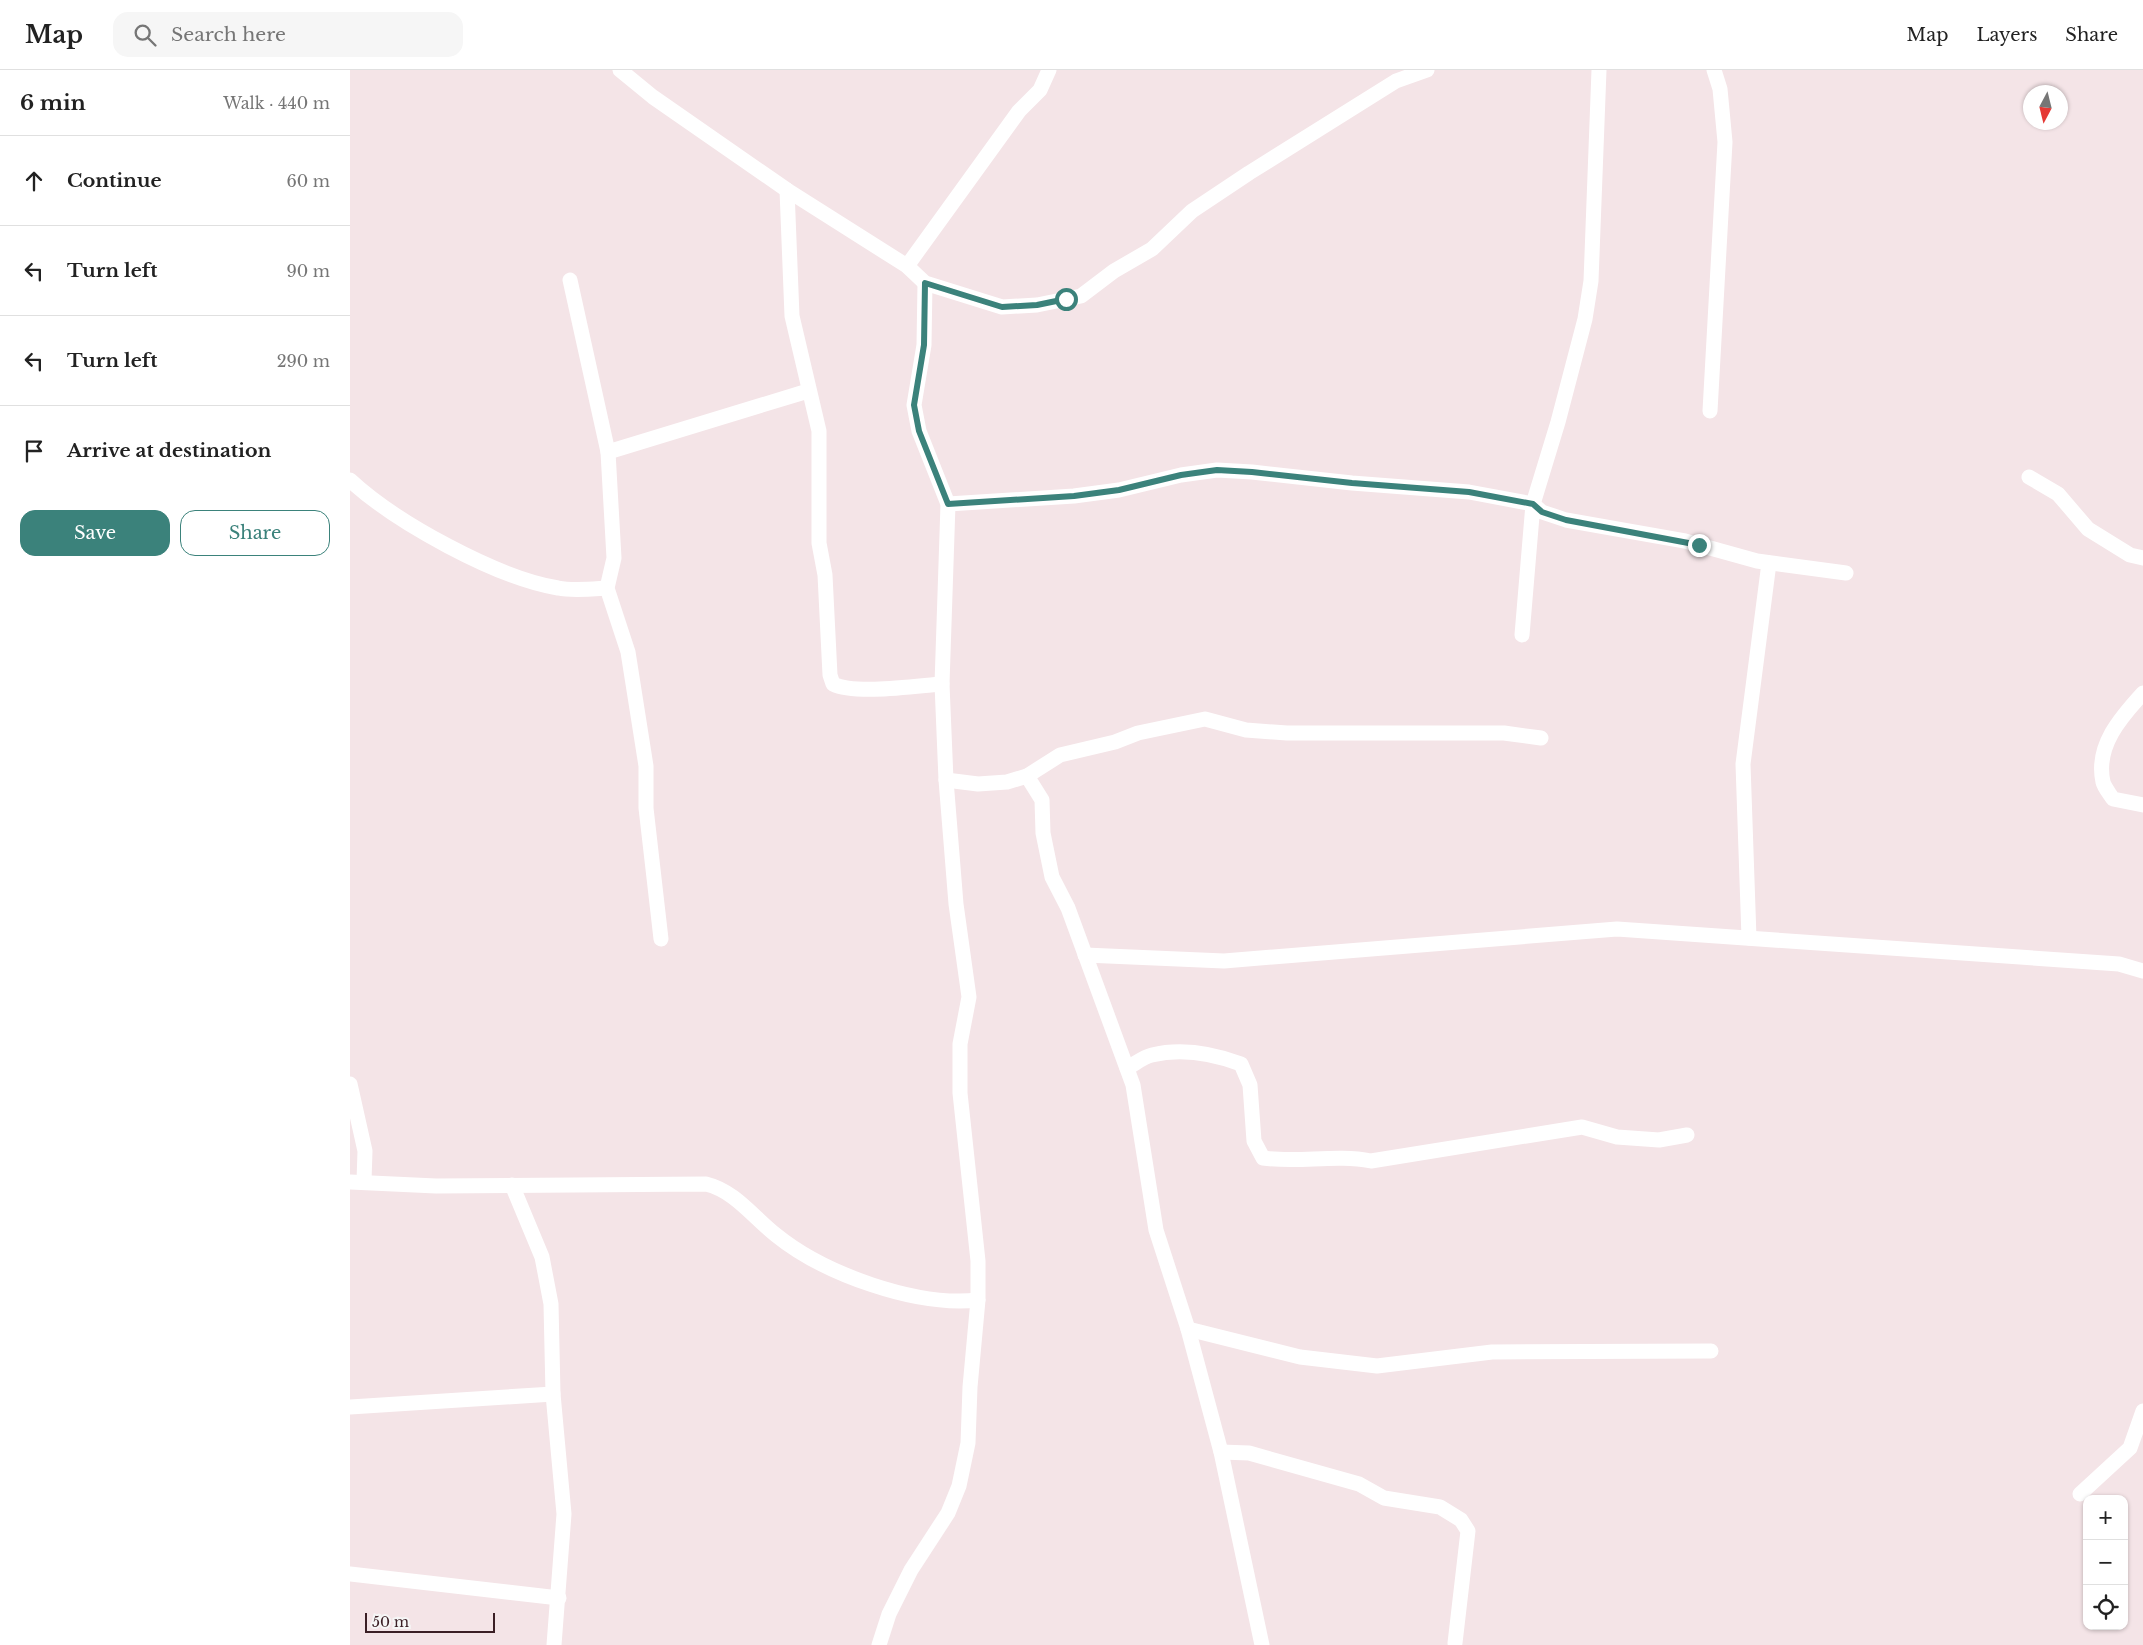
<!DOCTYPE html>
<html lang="en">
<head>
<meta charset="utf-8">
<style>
  :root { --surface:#fff; --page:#f6f6f6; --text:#222; --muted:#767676; --line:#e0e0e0; --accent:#3b827b }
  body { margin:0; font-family:"Libre Baskerville",serif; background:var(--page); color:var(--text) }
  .controls { position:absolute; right:15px; bottom:15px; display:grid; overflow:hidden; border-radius:10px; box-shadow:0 1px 4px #0004 }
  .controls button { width:45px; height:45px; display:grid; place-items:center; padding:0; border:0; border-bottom:1px solid var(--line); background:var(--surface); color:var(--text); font:25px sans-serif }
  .compass { position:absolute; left:1673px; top:15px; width:45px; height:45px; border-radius:50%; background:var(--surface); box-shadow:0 1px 4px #0004; rotate:187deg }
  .scale { position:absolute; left:15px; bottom:12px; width:130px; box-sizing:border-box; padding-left:5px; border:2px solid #3b1f25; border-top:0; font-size:14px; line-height:18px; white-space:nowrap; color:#3b1f25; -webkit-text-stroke:4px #f6f6f6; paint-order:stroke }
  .stop { position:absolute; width:15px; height:15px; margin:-11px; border:4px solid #3b827b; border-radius:50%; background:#fff }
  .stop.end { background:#3b827b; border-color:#fff; box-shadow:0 1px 5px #0008 }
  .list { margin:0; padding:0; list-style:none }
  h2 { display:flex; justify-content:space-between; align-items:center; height:65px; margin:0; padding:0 20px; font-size:21px }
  h2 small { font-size:16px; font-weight:400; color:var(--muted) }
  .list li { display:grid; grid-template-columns:32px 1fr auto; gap:15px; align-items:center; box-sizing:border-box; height:90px; padding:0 20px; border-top:1px solid var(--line) }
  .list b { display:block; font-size:19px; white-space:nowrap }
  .list em { font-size:16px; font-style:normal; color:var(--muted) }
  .actions { display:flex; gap:10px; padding:15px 20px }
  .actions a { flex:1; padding:11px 0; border:1px solid var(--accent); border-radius:15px; text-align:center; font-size:18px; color:var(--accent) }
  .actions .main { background:var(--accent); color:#fff }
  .icon { flex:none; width:28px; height:28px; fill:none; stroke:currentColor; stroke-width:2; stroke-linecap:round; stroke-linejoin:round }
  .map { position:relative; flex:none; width:1793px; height:1575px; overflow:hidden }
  header { display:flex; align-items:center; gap:30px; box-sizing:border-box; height:70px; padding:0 25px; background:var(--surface); border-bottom:1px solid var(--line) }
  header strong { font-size:24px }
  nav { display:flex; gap:28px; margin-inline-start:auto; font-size:18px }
  .search { width:350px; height:45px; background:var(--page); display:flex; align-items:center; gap:12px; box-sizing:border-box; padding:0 18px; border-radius:15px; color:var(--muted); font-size:19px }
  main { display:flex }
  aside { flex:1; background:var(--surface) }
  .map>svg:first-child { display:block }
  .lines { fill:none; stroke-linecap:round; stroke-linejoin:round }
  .minor { stroke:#fff; stroke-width:15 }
  .route { stroke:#3b827b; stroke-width:6 }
</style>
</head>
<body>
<header>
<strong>Map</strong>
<div class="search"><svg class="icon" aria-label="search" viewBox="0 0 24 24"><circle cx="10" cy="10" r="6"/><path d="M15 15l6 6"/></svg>Search here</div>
<nav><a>Map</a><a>Layers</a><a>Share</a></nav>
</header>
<main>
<aside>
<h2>6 min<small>Walk · 440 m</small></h2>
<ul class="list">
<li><svg class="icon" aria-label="ahead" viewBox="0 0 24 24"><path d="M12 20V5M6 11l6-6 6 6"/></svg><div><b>Continue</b></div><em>60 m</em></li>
<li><svg class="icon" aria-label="left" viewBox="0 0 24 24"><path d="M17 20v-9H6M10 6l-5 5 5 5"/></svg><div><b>Turn left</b></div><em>90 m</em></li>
<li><svg class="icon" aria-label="left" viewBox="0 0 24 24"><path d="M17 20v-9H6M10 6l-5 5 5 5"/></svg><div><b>Turn left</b></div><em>290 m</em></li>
<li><svg class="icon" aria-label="arrive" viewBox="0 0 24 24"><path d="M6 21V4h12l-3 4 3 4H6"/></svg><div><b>Arrive at destination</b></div></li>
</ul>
<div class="actions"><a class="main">Save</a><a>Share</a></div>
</aside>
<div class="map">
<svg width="1793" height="1575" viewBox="0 0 1793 1575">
  <rect width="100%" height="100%" fill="#f4e4e7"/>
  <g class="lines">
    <!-- minor -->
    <g class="minor">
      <path d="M270,0l33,27 134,93 120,76 18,17 77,24 35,-2 44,-9 33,-25 38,-22 40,-38 57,-38 147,-92 31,-11"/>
      <path d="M437,120l5,126 27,115v112l6,32 5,100 3,9c22,11 83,2 109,0"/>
      <path d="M557,196l112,-155 21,-21 9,-20"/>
      <path d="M220,210l38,172 6,106 -7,30 21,64 18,114v42l15,131"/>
      <path d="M1360,341l15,-269 -5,-53 -6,-19"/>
      <path d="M258,382l200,-61"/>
      <path d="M1679,407l29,17 30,35 42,26 13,3"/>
      <path d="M0,410c45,42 147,98 208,108 15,3 33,1 49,0"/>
      <path d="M598,434l126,-8 45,-6 62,-15 36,-5 35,2 100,11 117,9 64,12 9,8 24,8 119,21 72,20 89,12"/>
      <path d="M1172,565l11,-131 25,-82 27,-103 6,-38 8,-211"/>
      <path d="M1793,623c-22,24 -48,53 -40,89 1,5 7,12 10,17l30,6"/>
      <path d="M677,706l15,24 1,33 9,44 16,31 65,177 23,145 32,99 33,123 41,193"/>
      <path d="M596,710l32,4 29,-2 20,-6 33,-21 55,-13 23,-9 67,-14 41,11 41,3h217l37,5"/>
      <path d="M1399,868l-6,-174 26,-201"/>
      <path d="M735,885l139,6 393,-32 502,35 24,7"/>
      <path d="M777,998c8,-4 16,-11 25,-13 29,-7 62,-1 89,9l9,21 4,56 9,17c36,5 73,-4 108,3l211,-34 35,10 42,3 28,-5"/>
      <path d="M0,1014l15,67 -1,30"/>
      <path d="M0,1112l86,4 270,-2c29,7 47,33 70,51 48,39 140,72 202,65"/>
      <path d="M162,1115l30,72 9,47 2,90 11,120 -10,131"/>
      <path d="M838,1259l112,28 77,9 115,-14 219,-1"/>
      <path d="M0,1337l203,-13"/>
      <path d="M871,1382l28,1 110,31 25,14 56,9 21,13 7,11 -13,112"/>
      <path d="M1730,1424l50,-46 13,-37"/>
      <path d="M0,1504l209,24"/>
      <path d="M529,1575l10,-31 22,-44 37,-57 11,-27 9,-43 2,-56 8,-87v-39l-18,-168v-49l9,-47 -13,-93 -10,-124 -4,-96 6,-180 -29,-73 -5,-26 10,-60 1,-62"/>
    </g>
  </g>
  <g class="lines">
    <!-- route -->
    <path class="route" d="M716,229l-29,6 -35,2 -77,-24 -1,62 -10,60 5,26 29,73 126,-8 45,-6 62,-15 36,-5 35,2 100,11 117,9 64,12 9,8 24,8 133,25"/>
  </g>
</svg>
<div class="controls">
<button>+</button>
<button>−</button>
<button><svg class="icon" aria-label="locate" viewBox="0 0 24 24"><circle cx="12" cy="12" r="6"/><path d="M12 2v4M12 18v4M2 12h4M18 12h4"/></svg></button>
</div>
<svg class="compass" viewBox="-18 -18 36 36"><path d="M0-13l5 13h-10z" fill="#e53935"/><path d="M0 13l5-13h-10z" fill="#767676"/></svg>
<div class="scale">50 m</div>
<div class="stop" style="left:716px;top:229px"></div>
<div class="stop end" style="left:1349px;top:475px"></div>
</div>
</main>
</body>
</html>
